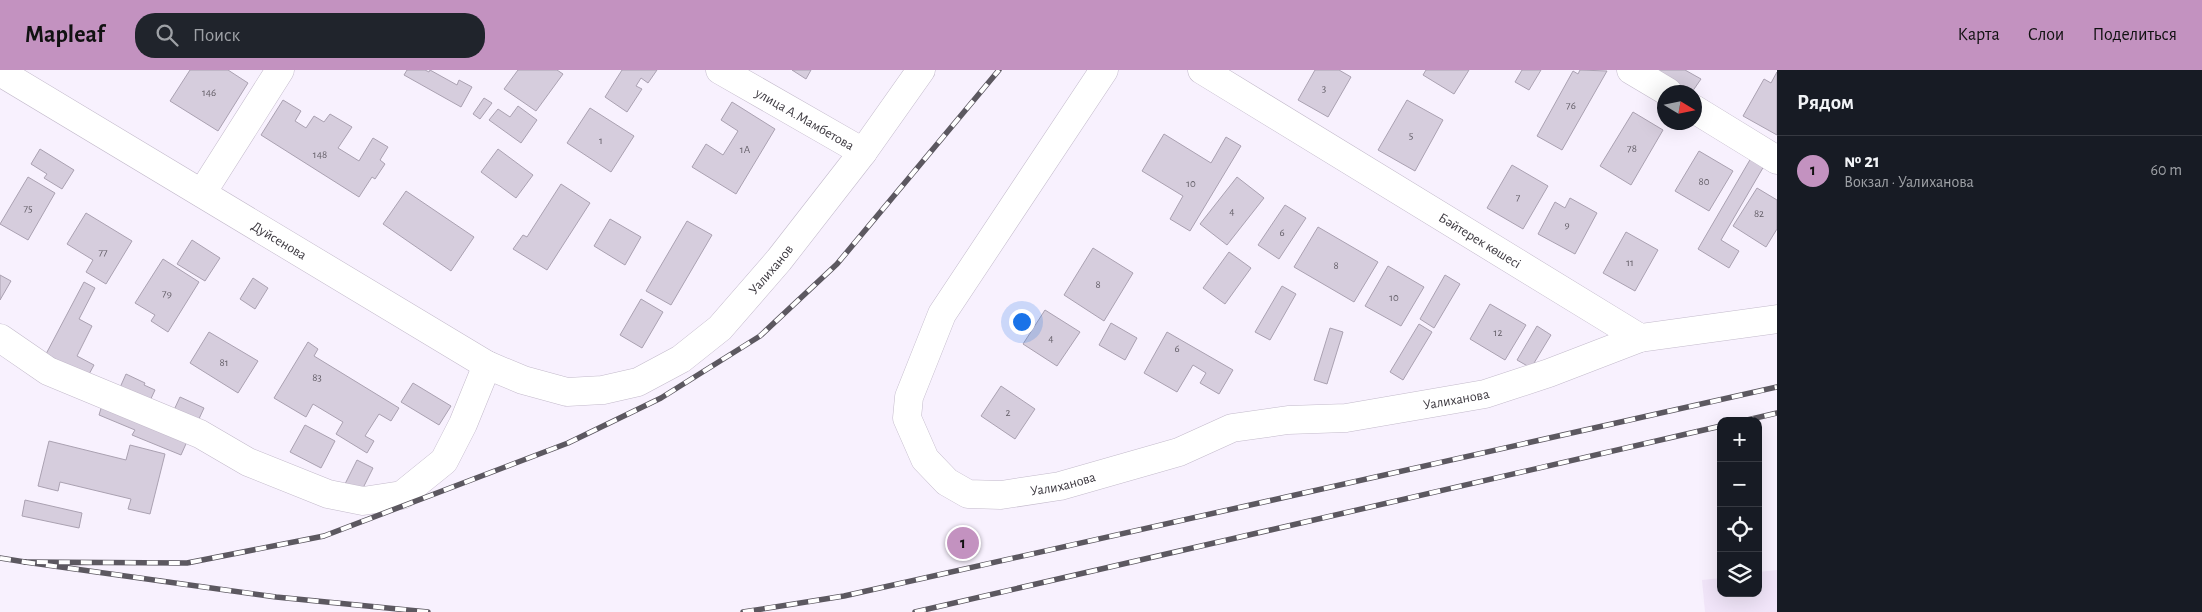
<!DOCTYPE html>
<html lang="ru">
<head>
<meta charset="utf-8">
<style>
  :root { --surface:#171b24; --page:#20242c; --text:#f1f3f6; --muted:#9ea1a6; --line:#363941; --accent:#c392c0 }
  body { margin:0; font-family:"Alegreya Sans",sans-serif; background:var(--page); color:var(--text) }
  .controls { position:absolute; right:15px; bottom:15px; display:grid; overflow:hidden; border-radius:10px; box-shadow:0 5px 20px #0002 }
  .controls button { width:45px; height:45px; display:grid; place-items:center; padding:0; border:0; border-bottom:1px solid var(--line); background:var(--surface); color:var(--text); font:25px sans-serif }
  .compass { position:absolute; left:1657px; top:15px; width:45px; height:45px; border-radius:50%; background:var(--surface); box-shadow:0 5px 20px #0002; rotate:100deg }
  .you { position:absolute; left:1021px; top:251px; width:18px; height:18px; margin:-12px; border:4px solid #fff; border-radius:50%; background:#1a73e8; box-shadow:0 0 0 8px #1a73e833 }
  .badge { display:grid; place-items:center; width:32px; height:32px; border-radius:50%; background:var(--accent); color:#111; font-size:16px; font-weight:700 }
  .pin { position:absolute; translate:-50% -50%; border:2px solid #fff; box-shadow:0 1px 5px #0006 }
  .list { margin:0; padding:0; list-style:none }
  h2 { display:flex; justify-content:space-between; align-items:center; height:65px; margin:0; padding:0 20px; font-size:21px }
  h2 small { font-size:16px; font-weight:400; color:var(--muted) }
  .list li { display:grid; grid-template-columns:32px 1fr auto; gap:15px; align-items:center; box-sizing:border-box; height:70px; padding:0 20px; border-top:1px solid var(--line) }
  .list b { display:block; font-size:19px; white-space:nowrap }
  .list p { margin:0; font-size:16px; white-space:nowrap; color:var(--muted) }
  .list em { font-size:16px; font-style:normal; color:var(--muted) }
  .icon { flex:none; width:28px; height:28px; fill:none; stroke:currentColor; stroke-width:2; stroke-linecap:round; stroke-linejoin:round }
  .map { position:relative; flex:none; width:1777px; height:542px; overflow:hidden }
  header { display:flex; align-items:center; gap:30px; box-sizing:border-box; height:70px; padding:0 25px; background:var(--accent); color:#111 }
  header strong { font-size:24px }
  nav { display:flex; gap:28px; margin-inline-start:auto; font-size:18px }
  .search { width:350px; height:45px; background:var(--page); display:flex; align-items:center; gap:12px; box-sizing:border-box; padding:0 18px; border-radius:20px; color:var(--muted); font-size:19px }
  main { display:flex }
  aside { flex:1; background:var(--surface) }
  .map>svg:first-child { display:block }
  .industrial { fill:#f1e5f9 }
  .building { fill:#d6cddd; stroke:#aaa1b1 }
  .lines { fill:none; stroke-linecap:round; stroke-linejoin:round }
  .minor-casing { stroke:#c3bacb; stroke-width:29 }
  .minor { stroke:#fff; stroke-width:28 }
  .rail-casing { stroke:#5c5860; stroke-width:5.5 }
  .rail { stroke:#fff; stroke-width:4; stroke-dasharray:11; stroke-linecap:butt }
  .labels { text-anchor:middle; stroke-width:4; stroke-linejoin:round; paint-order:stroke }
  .number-label { font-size:11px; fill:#635e67 }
  .street-label { font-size:14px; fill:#3d3940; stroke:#fff }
</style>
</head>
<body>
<header>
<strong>Mapleaf</strong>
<div class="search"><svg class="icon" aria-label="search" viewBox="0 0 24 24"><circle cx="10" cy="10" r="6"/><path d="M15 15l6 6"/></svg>Поиск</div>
<nav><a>Карта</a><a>Слои</a><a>Поделиться</a></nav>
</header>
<main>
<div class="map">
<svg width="1777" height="542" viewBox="0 0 1777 542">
  <rect width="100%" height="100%" fill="#f8f1fe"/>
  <!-- industrial -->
  <path class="industrial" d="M1777,500v42h-72l-3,-32 19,-2v15h37v-21z"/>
  <!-- building -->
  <g class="building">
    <path d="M190,0h38l20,13 -30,48 -48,-30z"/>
    <path d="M407,0h18l4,2 1,-2 27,15 2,-5 13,7 -11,20 -57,-32z"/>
    <path d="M518,0h39l6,4 -27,37 -32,-22z"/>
    <path d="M622,0h35l-9,13 -7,-5 -5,8 6,3 -15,23 -22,-15z"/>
    <path d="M792,0h19l-5,9z"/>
    <path d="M1315,0h24l12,7 -23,40 -30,-17z"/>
    <path d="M1426,0h43l-15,24 -31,-19z"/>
    <path d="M1522,0h19l-12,20 -14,-8z"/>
    <path d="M1580,0l27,1 -45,79 -25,-14 36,-65 5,3z"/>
    <path d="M1653,0h32l16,9 -9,13z"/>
    <path d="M1777,2v63l-34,-19 21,-37 7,4z"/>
    <path d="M484,28l8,5 -12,16 -7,-5z"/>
    <path d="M283,30l18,11 -6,10 11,7 8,-12 10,6 6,-8 22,13 -14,21 21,13 14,-23 15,9 -8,13 5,4 -10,15 -3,-2 -13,20 -98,-62z"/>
    <path d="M1407,30l36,20 -28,51 -37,-21z"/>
    <path d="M732,32l43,27 -39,65 -44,-27 14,-23 17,11 15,-24 -17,-11z"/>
    <path d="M518,36l19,14 -16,23 -32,-23 9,-11 12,8z"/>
    <path d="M590,38l44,28 -23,36 -44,-29z"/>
    <path d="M1633,42l30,18 -32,55 -31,-19z"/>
    <path d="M1164,64l47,29 15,-26 15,9 -51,85 -20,-12 13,-23 -41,-25z"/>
    <path d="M40,79l34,21 -12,19 -18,-11 3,-4 -16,-10z"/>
    <path d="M498,79l35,26 -17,23 -35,-26z"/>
    <path d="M1699,81l34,20 -24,40 -34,-20z"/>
    <path d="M1751,88l13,8 -43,74 18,11 -10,17 -31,-19z"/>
    <path d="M1512,95l36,21 -25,43 -36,-21z"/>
    <path d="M28,107l27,16 -27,47 -28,-16z"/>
    <path d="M1237,107l27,21 -37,47 -27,-21z"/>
    <path d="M561,114l29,19 -43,67 -34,-21 10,-14 4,2z"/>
    <path d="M1757,118l20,12v29l-11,18 -33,-21z"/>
    <path d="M406,121l68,46 -23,34 -68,-47z"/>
    <path d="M1570,128l27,15 -22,41 -37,-20 17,-32 10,6z"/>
    <path d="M1285,135l21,13 -27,41 -21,-14z"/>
    <path d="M86,143l46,28 -26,43 -20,-12 7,-12 -26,-16z"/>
    <path d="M610,149l31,18 -16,28 -31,-19z"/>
    <path d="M687,151l25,14 -41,70 -25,-14z"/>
    <path d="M1318,157l60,35 -24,40 -60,-35z"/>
    <path d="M1626,162l32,18 -23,41 -32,-18z"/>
    <path d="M192,170l28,18 -15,23 -28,-17z"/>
    <path d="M1093,178l40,25 -29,48 -40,-26z"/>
    <path d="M1229,182l22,16 -26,36 -22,-16z"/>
    <path d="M163,189l36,23 -31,50 -17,-11 4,-6 -20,-12z"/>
    <path d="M1388,196l36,21 -23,39 -36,-20z"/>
    <path d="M0,205l11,6 -11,19z"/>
    <path d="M1445,205l15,9 -26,44 -14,-9z"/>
    <path d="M253,208l15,10 -13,21 -15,-10z"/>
    <path d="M84,212l11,6 -16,31 13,7 -15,30 17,9 -6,11 -42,-22z"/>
    <path d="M1282,216l14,8 -26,46 -15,-8z"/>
    <path d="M641,229l22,13 -21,36 -22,-13z"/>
    <path d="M1490,234l36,21 -21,35 -35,-21z"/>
    <path d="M1045,240l35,22 -23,34 -34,-22z"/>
    <path d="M1111,253l26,15 -12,22 -26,-15z"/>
    <path d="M1419,254l13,8 -29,48 -13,-8z"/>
    <path d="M1537,256l14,9 -20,33 -14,-8z"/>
    <path d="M1330,258l13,4 -16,52 -13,-4z"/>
    <path d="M209,262l49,29 -20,32 -48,-30z"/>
    <path d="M1167,262l66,38 -14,24 -19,-11 6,-10 -13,-8 -16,27 -33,-19z"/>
    <path d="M308,272l10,7 -4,7 85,52 -8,13 -12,-7 -14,22 9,5 -7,12 -31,-19 7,-12 -30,-18 -7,13 -32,-19z"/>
    <path d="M126,304l19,9 -1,2 11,5 -7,15 -30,-13z"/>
    <path d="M413,313l38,23 -12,19 -38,-23z"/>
    <path d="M1001,316l34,23 -20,30 -34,-23z"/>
    <path d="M180,327l24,11 -6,13 -24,-11z"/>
    <path d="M103,332l86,35 -8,18 -49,-20 3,-5 -36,-15z"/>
    <path d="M305,355l30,16 -14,27 -31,-16z"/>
    <path d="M49,371l77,19 4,-15 35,9 -15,60 -22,-5 3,-10 -71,-17 -2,9 -20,-5z"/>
    <path d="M357,390l16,8 -14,28 -16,-8z"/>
    <path d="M25,430l57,13 -3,15 -57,-12z"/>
  </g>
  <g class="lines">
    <!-- minor casing -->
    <g class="minor-casing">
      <g id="minor">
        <path id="s1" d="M720,0l143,82"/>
        <path id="s2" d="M1104,0l-162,244 -33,83 -2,21 18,41 22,23 21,12 33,1 59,-9 119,-34 53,-24 56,-8 58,-2 139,-24 64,-21 91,-35"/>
        <path id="s3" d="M1202,0l438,268 137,-19"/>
        <path d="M1631,0l37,22"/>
        <path id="s4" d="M0,2l487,293 36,15 44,12 36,-2 35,-8 43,-23 39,-31 59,-68 84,-108 58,-82"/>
        <path d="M1694,39l83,51"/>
        <path d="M202,123l78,-123"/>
        <path d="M0,268l48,33 152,63 48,28 80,32 35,7 39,-6 42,-34 19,-37 24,-59"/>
      </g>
    </g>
    <!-- minor -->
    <use href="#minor" class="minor"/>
    <!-- rail casing -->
    <g class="rail-casing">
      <g id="rail">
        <path d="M1743,351l34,-8"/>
        <path d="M0,488l25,4"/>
        <path d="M428,542l-152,-15 -251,-35 162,1 137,-27 244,-93 93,-45 99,-62 77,-72 162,-194"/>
        <path d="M743,542l101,-16 933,-209"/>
        <path d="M915,542l806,-186"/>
      </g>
    </g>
    <!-- rail -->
    <use href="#rail" class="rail"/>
  </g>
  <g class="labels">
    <!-- number labels -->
    <g class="number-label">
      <text x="1324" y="22">3</text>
      <text x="209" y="26">146</text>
      <text x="1571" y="39">76</text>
      <text x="1411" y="69">5</text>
      <text x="601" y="74">1</text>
      <text x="1632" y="82">78</text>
      <text x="745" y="83">1А</text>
      <text x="320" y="88">148</text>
      <text x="1704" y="115">80</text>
      <text x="1191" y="117">10</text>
      <text x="1518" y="131">7</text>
      <text x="28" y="142">75</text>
      <text x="1232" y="145">4</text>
      <text x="1759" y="147">82</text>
      <text x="1567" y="158">9</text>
      <text x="1282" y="166">6</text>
      <text x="103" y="186">77</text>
      <text x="1630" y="196">11</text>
      <text x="1336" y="199">8</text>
      <text x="1098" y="218">8</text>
      <text x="167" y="227">79</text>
      <text x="1394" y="231">10</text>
      <text x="1498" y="266">12</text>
      <text x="1051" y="272">4</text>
      <text x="1177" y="282">6</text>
      <text x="224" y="296">81</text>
      <text x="317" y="311">83</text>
      <text x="1008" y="346">2</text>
    </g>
    <!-- street labels -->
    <g class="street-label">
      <text dy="5" stroke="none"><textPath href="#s1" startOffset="98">улица А.Мамбетова</textPath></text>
      <text dy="5" stroke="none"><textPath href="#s3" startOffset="326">Бәйтерек көшесі</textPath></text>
      <text dy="5" stroke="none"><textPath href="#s4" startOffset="326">Дуйсенова</textPath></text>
      <text dy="5" stroke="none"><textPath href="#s4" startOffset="901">Уалиханов</textPath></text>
      <text dy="5" stroke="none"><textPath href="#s2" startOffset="1005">Уалиханова</textPath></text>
      <text dy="5" stroke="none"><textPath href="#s2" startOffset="600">Уалиханова</textPath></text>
    </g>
  </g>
</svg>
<div class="controls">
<button>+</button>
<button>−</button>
<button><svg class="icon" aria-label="locate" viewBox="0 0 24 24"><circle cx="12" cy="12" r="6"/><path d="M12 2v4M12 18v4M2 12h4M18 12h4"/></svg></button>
<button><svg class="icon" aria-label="layers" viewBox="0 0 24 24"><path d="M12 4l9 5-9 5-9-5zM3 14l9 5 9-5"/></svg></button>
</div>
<svg class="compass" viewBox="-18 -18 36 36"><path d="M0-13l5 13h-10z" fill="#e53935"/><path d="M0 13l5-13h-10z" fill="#9ea1a6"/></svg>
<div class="you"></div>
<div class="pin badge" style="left:963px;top:473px">1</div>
</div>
<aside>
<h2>Рядом<small></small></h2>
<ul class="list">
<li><span class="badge">1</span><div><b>№ 21</b><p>Вокзал · Уалиханова</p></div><em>60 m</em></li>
</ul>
</aside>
</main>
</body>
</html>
